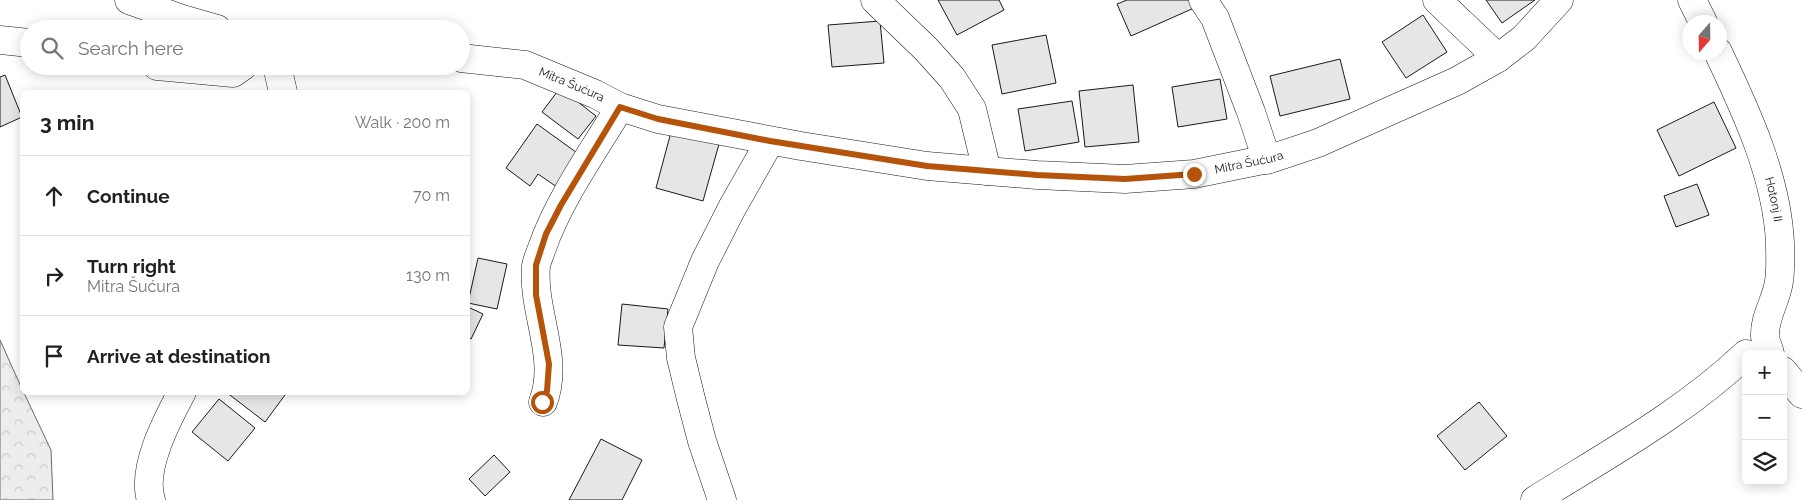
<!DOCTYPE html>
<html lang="en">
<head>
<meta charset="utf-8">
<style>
  :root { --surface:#fff; --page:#f2f2f2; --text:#202124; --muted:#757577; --line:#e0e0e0 }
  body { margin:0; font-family:Raleway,sans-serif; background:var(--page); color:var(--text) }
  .controls { position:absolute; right:15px; bottom:15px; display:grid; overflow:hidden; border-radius:8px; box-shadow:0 2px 12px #0003 }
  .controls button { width:45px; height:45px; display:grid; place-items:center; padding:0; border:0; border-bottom:1px solid var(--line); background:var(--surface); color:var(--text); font:25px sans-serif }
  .compass { position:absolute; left:1682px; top:15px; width:45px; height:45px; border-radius:50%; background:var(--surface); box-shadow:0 2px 12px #0003; rotate:200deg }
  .stop { position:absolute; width:15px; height:15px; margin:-11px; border:4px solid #b45309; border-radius:50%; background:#fff }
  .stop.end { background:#b45309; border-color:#fff; box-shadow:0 1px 5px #0008 }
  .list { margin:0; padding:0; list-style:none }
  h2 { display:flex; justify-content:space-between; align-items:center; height:65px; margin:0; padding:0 20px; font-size:21px }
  h2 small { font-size:16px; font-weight:400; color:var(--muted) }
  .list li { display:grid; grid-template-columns:32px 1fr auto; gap:15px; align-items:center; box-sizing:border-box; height:80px; padding:0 20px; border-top:1px solid var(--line) }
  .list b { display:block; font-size:19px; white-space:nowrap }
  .list p { margin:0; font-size:16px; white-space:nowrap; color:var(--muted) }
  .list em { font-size:16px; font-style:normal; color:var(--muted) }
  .icon { flex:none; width:28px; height:28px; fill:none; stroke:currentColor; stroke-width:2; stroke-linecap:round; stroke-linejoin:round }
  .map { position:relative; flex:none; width:1802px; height:500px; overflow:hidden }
  .search { position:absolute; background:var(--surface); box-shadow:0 2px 12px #0003; left:20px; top:20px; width:450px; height:55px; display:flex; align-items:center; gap:12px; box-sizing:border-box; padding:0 18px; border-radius:28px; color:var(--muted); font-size:19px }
  .panel { position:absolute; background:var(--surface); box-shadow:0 2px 12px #0003; left:20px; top:90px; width:450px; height:305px; border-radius:8px }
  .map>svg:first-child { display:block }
  .forest { fill:url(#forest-crowns); stroke:#6a6a6a }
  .building { fill:#e6e6e6; stroke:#1a1a1a }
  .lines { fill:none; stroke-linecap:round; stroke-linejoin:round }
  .minor-casing { stroke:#1a1a1a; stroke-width:29 }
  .minor { stroke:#fff; stroke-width:28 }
  .route { stroke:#b45309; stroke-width:6 }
  .labels { text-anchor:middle; stroke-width:4; stroke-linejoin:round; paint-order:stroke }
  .street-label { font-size:12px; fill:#1a1a1a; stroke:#fff }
</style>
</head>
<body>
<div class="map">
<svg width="1802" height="500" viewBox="0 0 1802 500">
  <defs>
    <pattern id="forest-crowns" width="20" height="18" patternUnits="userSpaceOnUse" patternTransform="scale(1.25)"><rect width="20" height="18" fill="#ededed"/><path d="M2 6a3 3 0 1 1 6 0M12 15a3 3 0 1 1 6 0" fill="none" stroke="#cbcbcb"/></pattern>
  </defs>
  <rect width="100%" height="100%" fill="#fff"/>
  <!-- forest -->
  <path class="forest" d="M0,340l22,49v3l2,1 27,57 2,50h-53z"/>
  <!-- building -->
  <g class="building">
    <path d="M938,0h61l5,10 -47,25z"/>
    <path d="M1127,0h63l4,8 -63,28 -14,-32z"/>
    <path d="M1486,0h49l-33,23z"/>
    <path d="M1423,15l24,37 -41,26 -24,-36z"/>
    <path d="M880,21l4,42 -52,4 -4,-42z"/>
    <path d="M1046,35l10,48 -54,11 -10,-49z"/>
    <path d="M1340,59l10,40 -70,17 -10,-40z"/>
    <path d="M5,75l17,42 -22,10v-50z"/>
    <path d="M1220,79l7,40 -49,8 -6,-40z"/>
    <path d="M1133,85l6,57 -54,5 -6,-56z"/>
    <path d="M560,88l36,28 -18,23 -36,-27z"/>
    <path d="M1072,101l7,41 -54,9 -7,-42z"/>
    <path d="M1714,102l22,46 -57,28 -22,-46z"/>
    <path d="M537,124l43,31 -23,32 -19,-13 -8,12 -24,-18z"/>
    <path d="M671,132l48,12 -16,57 -47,-13z"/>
    <path d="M1697,184l12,31 -33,12 -12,-31z"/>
    <path d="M478,258l29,6 -10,45 -29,-6z"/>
    <path d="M622,304l46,5 -4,39 -46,-3z"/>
    <path d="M468,307l15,7 -12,25 -3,-2z"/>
    <path d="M226,392h55l4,3 -20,27z"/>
    <path d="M219,399l36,29 -27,33 -36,-29z"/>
    <path d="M1479,402l28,34 -42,34 -28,-34z"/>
    <path d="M601,439l41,21 -20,40h-53z"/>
    <path d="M494,455l16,17 -25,24 -16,-17z"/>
  </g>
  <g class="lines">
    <!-- minor casing -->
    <g class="minor-casing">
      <g id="minor">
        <path d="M129,0l53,19 35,10"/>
        <path d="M875,0l51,49 26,29 20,31 15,62"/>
        <path d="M1203,0l12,18 36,94 16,48"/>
        <path d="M1437,0l61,58"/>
        <path d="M1692,0l11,22"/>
        <path d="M0,40l29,3"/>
        <path id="s1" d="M1718,52c28,59 59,125 62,191 0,12 1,26 -1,38 -2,18 -15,36 -14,55 0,5 4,12 5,18"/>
        <path id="s2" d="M461,58l64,7 70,29 25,13 38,12 143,27 126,20 110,9 88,4 69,-5 79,-16 45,-15 139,-62 41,-23 26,-20 35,-38"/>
        <path d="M157,66l76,7 10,-7"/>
        <path d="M277,66l6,26"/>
        <path d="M1783,371l19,23"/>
        <path d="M543,402c17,-44 -11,-90 -7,-136 1,-6 4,-12 6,-18 16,-47 52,-98 78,-141"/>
        <path d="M151,500c-10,-31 16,-80 31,-108"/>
        <path d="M722,500l-20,-59 -11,-42 -10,-41 -3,-31 27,-66 27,-53 38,-67"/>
        <path d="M1535,500c72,-45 149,-87 211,-146"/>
      </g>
    </g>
    <!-- minor -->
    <use href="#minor" class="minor"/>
  </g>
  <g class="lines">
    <!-- route -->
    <path class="route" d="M542,402l5,-11 2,-27 -13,-69v-30l10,-31 15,-29 59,-98 38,12 112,22 157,25 110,9 88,4 69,-5"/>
  </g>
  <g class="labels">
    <!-- street labels -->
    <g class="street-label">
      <text dy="4" stroke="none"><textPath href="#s2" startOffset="115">Mitra Šućura</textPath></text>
      <text dy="4" stroke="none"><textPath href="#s2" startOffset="805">Mitra Šućura</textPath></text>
      <text dy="4" stroke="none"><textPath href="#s1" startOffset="158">Hotonj II</textPath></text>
    </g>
  </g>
</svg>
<div class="controls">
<button>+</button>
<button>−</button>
<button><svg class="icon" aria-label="layers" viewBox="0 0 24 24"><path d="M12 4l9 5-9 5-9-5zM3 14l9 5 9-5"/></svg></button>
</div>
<svg class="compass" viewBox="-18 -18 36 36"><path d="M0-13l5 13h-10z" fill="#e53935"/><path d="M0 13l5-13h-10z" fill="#757577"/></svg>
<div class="stop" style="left:542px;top:402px"></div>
<div class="stop end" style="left:1194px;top:174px"></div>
<div class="search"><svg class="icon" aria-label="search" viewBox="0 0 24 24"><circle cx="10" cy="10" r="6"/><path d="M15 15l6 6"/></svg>Search here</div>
<section class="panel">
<h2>3 min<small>Walk · 200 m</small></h2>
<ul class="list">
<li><svg class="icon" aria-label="ahead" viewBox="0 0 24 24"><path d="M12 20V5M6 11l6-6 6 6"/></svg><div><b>Continue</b></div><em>70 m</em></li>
<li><svg class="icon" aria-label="right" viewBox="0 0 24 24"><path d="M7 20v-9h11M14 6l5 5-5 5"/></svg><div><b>Turn right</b><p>Mitra Šućura</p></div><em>130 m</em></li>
<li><svg class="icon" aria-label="arrive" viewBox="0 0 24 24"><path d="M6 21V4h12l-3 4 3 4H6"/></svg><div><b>Arrive at destination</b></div></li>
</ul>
</section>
</div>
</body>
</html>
